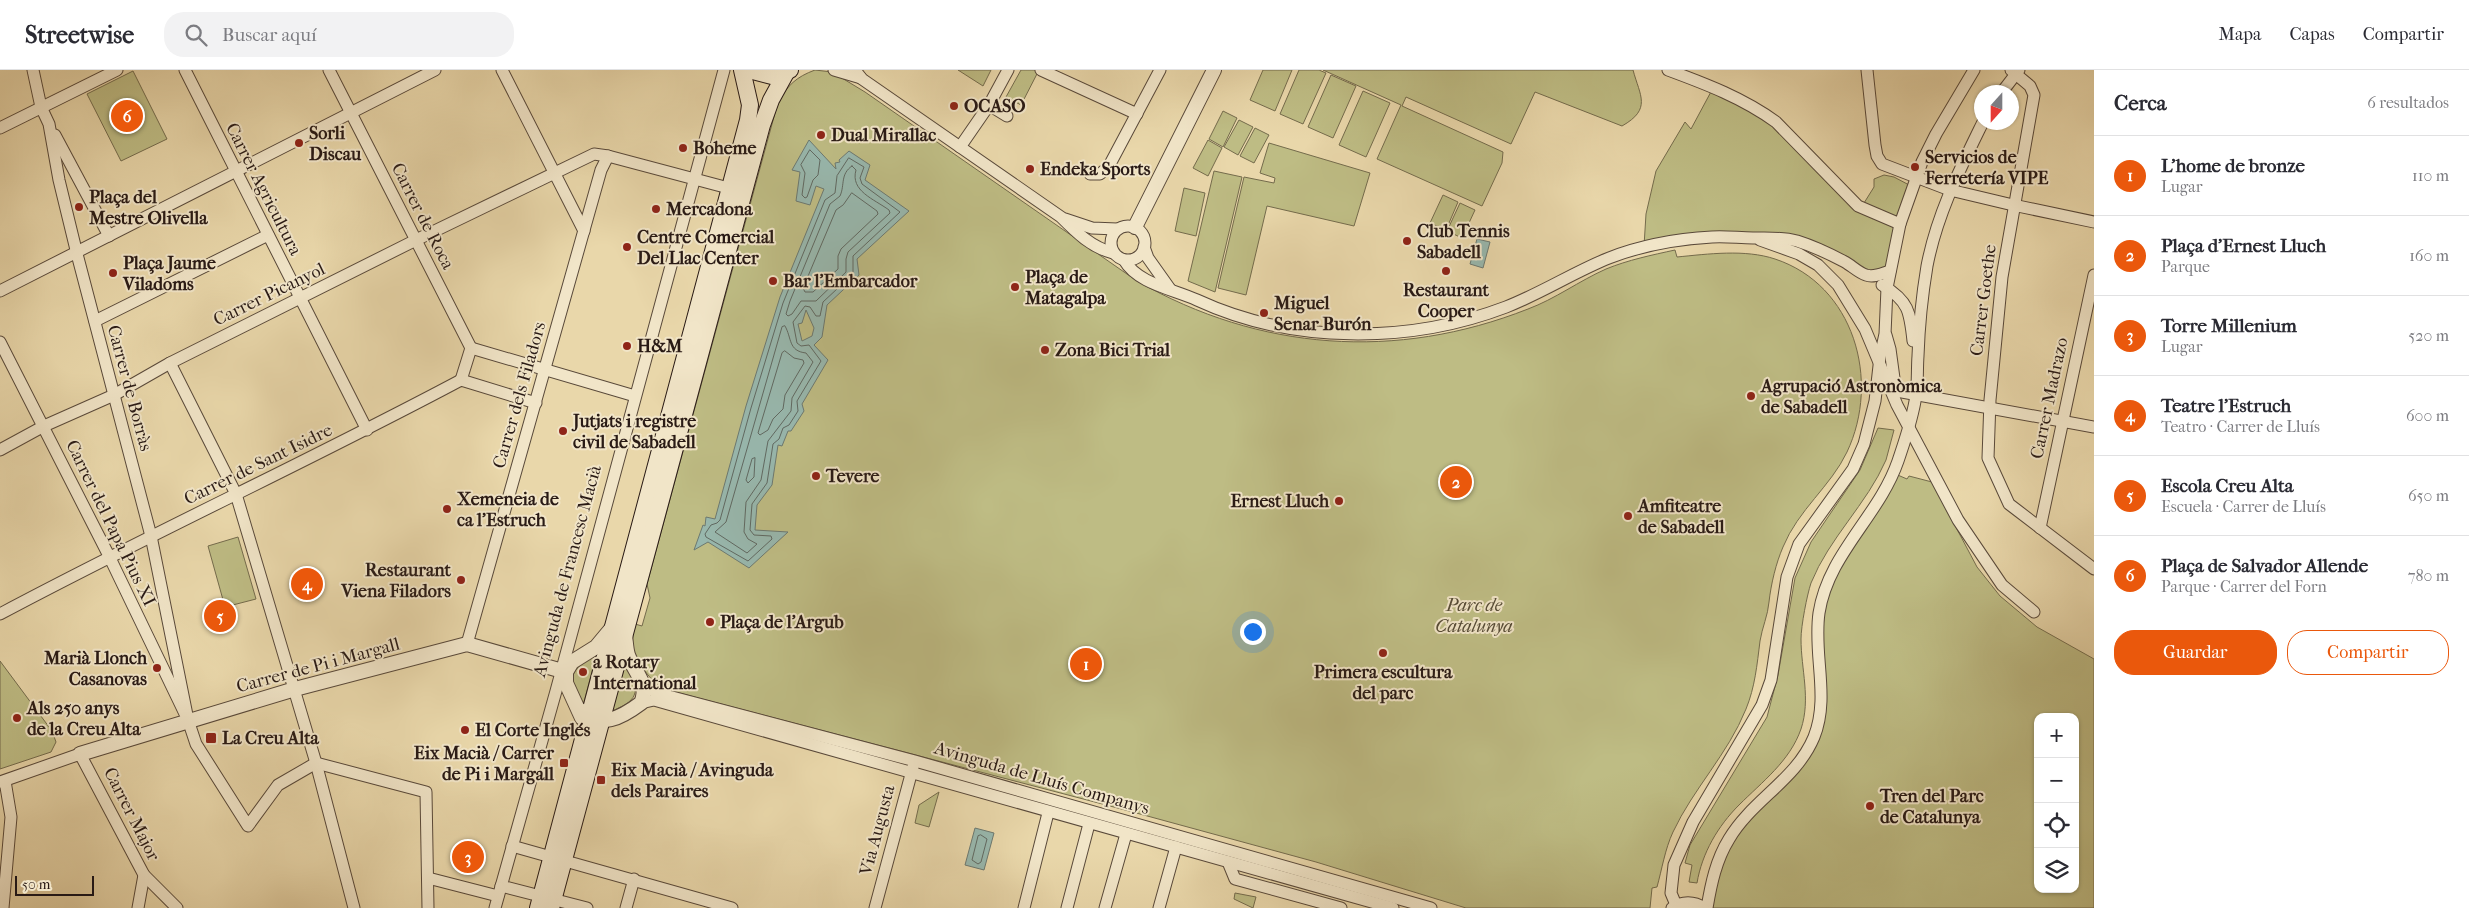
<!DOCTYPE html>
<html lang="es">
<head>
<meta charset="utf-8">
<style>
  :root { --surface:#fff; --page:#f2f2f3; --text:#2b2b33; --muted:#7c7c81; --line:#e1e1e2; --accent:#ea580c }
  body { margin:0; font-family:"IM FELL French Canon",serif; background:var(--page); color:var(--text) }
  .controls { position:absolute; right:15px; bottom:15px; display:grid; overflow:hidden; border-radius:10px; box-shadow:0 1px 4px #0004 }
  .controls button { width:45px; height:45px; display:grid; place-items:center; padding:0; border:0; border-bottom:1px solid var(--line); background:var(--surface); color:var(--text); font:25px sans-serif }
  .compass { position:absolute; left:1974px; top:15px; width:45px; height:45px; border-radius:50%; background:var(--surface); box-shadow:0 1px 4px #0004; rotate:201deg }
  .scale { position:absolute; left:15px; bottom:12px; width:79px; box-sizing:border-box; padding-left:5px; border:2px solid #291a15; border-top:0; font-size:14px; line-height:18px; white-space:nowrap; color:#291a15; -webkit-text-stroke:4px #f1e5c8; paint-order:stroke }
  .you { position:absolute; left:1252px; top:561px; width:18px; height:18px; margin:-12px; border:4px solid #fff; border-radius:50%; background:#1a73e8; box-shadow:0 0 0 8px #1a73e833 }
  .badge { display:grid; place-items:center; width:32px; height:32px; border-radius:50%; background:var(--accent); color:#fff; font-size:16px; font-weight:700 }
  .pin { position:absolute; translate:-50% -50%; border:2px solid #fff; box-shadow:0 1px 5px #0006 }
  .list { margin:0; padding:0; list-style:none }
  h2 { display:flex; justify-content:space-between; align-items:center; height:65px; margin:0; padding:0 20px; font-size:21px }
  h2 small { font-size:16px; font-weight:400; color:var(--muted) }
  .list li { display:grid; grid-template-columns:32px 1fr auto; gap:15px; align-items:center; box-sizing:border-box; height:80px; padding:0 20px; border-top:1px solid var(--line) }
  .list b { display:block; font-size:19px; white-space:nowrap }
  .list p { margin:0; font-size:16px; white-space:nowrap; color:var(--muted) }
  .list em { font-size:16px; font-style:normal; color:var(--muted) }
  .actions { display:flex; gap:10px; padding:15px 20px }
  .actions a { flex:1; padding:11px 0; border:1px solid var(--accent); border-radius:20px; text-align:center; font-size:18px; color:var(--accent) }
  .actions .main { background:var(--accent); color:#fff }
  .icon { flex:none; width:28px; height:28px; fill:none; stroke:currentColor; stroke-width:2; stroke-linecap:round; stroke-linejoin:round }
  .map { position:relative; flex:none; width:2094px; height:838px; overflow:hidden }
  header { display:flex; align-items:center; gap:30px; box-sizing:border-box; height:70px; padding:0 25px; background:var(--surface); border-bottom:1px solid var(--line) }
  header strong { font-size:24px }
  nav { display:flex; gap:28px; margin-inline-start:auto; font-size:18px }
  .search { width:350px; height:45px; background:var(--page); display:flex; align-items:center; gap:12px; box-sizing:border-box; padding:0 18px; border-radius:20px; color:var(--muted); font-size:19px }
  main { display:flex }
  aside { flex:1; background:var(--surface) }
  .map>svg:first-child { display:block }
  .green { fill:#bebc84; stroke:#746b4c; fill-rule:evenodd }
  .water { fill:#98b8ae; stroke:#6c7971; fill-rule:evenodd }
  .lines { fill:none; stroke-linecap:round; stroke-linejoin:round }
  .shore { stroke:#606962; stroke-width:1 }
  .minor-casing { stroke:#59493a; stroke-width:13 }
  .tertiary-casing { stroke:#59493a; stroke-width:16 }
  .secondary-casing { stroke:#291a15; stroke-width:18 }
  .minor { stroke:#f1e5c8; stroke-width:11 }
  .tertiary { stroke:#f1e5c8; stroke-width:14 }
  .secondary { stroke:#f1e5c8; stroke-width:16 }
  .poi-dot { fill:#8f2418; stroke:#f1e5c8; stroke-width:2 }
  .labels { text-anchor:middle; stroke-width:4; stroke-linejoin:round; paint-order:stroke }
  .poi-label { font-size:18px; font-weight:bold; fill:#291a15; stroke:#f1e5c8; text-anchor:start }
  .street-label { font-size:18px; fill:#291a15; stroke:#f1e5c8 }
  .park-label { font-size:18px; font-style:italic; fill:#564b36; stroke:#f1e5c8 }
</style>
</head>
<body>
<header>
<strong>Streetwise</strong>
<div class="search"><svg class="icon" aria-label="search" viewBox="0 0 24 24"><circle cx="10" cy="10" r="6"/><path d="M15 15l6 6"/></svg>Buscar aquí</div>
<nav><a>Mapa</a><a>Capas</a><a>Compartir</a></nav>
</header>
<main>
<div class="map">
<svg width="2094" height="838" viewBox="0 0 2094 838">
  <rect width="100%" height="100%" fill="#e9d7aa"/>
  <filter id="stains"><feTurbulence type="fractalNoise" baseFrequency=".004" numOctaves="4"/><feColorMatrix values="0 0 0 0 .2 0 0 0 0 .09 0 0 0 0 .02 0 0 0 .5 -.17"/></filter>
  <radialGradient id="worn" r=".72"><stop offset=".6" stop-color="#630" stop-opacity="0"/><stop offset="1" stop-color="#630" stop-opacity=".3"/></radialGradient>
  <!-- green -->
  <g class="green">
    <path d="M815,0l17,2 33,20 272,189c123,70 259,80 391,28 27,-10 51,-28 78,-40 22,-9 46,-14 69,-19l2,7c31,-3 68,-8 98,2 79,26 106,121 72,193 -16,34 -49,58 -64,95 -7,16 -12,37 -14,55 -1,13 -7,26 -9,39 -3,24 -5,46 -14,68 -18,45 -53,80 -73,123 -8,17 -11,37 -16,55l-5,1 -2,20h-184l-150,-46 -187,-51 -465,-122c-13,-6 -33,-34 -33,-49 0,-4 3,-11 4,-16l7,2 8,-28 -3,-14 131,-482c10,-17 18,-25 37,-32z"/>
    <path d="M958,0h33l-8,16z"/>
    <path d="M1021,0h18l-18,35 -15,-8z"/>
    <path d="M1263,0h29l-17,41 -25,-11z"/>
    <path d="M1299,0h20l7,3 -23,51 -23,-10z"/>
    <path d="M1323,0h310c7,26 19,39 -11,56l-87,-34 -24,52 -105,-47 -4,9 101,46 -1,11 -20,43 -105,-47 24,-54z"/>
    <path d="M133,1l34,68 -46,22 -34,-67z"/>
    <path d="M1331,5l25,11 -23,52 -25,-11z"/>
    <path d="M1713,18l48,22 97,96 42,18 -10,47 -15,5 -99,-40 -132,10 2,-32 10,-43 29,-49 6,7z"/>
    <path d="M1363,21l27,12 -24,54 -27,-12z"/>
    <path d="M1223,41l14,7 -14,29 -14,-8z"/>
    <path d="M1239,50l14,7 -15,28 -14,-8z"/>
    <path d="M1255,58l14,7 -15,28 -14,-7z"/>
    <path d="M1208,70l14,8 -14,28 -15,-8z"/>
    <path d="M1269,73l101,30 -16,53 -87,-20 -21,89 -28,-7 26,-111 30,6 1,-5 -15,-5z"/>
    <path d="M1214,101l28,6 -27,115 -27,-11z"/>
    <path d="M1884,105l10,2 17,9 -12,34 -35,-17 10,-16v-8z"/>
    <path d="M1184,118l21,5 -9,43 -21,-5z"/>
    <path d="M1443,125l15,7 -12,28 -16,-7z"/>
    <path d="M1460,133l15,7 -13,28 -15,-7z"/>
    <path d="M1878,358l16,2c-3,10 -5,20 -8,30 -19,44 -57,78 -75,123 -4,12 -10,43 -10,56 0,30 10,60 0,90 -11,32 -39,53 -62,76 -21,21 -37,48 -42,78l-8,-1 3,-17 -7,-2 5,-18 77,-128 11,-42 17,-97 16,-36 49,-72z"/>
    <path d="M1893,403l14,6 2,-3 23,6 45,85 23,29 37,31 57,32v249h-387l22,-70 65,-67 28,-66 -3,-93 16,-47zM2038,647h37v172h-37z"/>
    <path d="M238,467l18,62 -31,8 -17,-61z"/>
    <path d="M596,586l-12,46 -1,1c-18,-23 -13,-35 13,-47z"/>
    <path d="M0,591l52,70 4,11 -5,10 -51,17z"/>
    <path d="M625,594c14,25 17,35 -13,47z"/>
    <path d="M939,722l-10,35 -14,-4 4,-18z"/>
    <path d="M1235,823l21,4 -3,11 -19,-9z"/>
  </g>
  <!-- water -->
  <g class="water">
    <path d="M809,70l27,29 -1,-6 5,-1 -1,-2 10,-9 21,14 -5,15 44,31 -52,48 2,16 -32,30 -5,32 -8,8 14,15 -26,44 2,7 -13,20h-3l-6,15 -4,-1 -6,40 -15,20 -2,25 33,2 -39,36 -41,-26 -14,8 9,-25 2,1 1,-9 9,2 31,-113 34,-109 44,-108 -8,-3 -6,19 -14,-4 4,-29 -8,-2zM806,240l8,18 -2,8 -10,5 -4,-17 4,-1z"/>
    <path d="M1477,169l13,3 -7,26 -13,-4z"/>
    <path d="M975,758l19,5 -10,37 -19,-5z"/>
  </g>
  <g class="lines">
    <!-- shore -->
    <g class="shore">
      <path d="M810,80l10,10 -2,15 -5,5 -6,17 -2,1 -3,-3 3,-22 -4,-8z"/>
      <path d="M849,88l15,9 -4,11 2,6 38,28 -47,44v18l-30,28 -3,14h-4l-6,-9 -5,-1 -12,16 4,21 4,3 8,-1 12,16 -24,40 1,10 -9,14 -6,3 -4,11 -6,5 -6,39 -15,21 -2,26 4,5 17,1 1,3 -24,22 -42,-24 -1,-3 6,-9 6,-2 3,-3 31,-112 32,-105 42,-103 10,-7 2,-17z"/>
      <path d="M852,96l4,4c-6,21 18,29 33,40l1,3 -42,39 -2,7v13l-30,29h-15l-9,13 -4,2 -2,-2 4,-13 40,-97 10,-8c5,-11 0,-22 12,-30z"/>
      <path d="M852,123l25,18 1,3 -37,35 -3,7v13l-25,23h-8l-2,-4 33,-78 7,-5z"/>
      <path d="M785,256c7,12 3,25 21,27l7,9 -21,36 -1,13 -23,30 -7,39 -15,22 -2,30 4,7 9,5 -10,9 -32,-21 11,-10 56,-195z"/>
      <path d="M785,281l9,7 9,2 1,3 -19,32 -2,14 -10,10 -5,11 -8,5 -2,-2 24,-80z"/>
      <path d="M755,388l-1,19 -6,6 -2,-3 6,-21z"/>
      <path d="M981,765l6,4 -6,23 -3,2 -6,-4 6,-24z"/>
    </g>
    <!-- minor casing -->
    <g class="minor-casing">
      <g id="minor">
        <path d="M33,0l8,37 8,17 10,56 18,74 74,282 37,184"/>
        <path d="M185,0l182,360"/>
        <path d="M329,0l142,278 -10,32"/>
        <path d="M502,0l82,161"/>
        <path d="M834,0l27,8"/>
        <path d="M855,0l7,9 199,138c16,16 30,30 52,36"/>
        <path d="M1041,0l96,44"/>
        <path d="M1668,0c38,14 75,28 108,52l82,84 42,18"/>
        <path d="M1867,0l8,75 2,11 5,8 68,26 63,15 81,17"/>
        <path d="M2011,0l19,16 4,9 -32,182 -12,123 -2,58 21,46 85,65"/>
        <path d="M2002,22l17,-22"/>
        <path d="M989,35l18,11"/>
        <path d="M0,58l117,-58"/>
        <path d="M55,65l54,101"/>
        <path d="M960,77l29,-42 19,-35"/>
        <path d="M1090,104h10l9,-8 51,-96"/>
        <path d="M1065,149l27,9 25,1"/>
        <circle cx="1128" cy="173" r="17"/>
        <path d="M1760,170l39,14 19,11 20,20 27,44 32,76 61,115 44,65 32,27"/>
        <path d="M1144,177l4,11 22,31"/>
        <path d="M1124,190c14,24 49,29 73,40 95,44 212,44 309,7 36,-14 68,-35 103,-49 33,-13 68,-19 103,-21 14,-1 27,1 41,1 16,0 28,-1 44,3 16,5 33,13 48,21 7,4 14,11 21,13 8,3 17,-2 24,-4"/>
        <path d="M1882,215c27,16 28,27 31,56"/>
        <path d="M0,221l435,-221"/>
        <path d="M95,251l173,-86"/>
        <path d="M1886,265l4,14 6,44"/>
        <path d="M0,272l109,214 79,164 8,24 52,82 30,-41 38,-22"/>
        <path d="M471,278l164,48"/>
        <path d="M170,293l66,131 80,269 38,145"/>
        <path d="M1888,314l8,7 6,1 192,35"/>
        <path d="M0,380l44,-24 70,-31 56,-32 246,-123 178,-86 14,2 128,34"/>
        <path d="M2040,458l54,-253"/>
        <path d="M0,544c152,-81 309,-153 461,-234l75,23"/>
        <path d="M467,574l134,-474 7,-14"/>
        <path d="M643,614l14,9 258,68 516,147"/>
        <path d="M641,633l13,-3 739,208"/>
        <path d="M316,693l110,29 2,116"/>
        <path d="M0,712l80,-28 64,121 33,33"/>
        <path d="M512,776l220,62"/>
        <path d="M1228,792l7,17 106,29"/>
        <path d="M428,808l70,18"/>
        <path d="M501,816l86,22"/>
        <path d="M1676,835l-5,-12 3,-28 19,-43 69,-117 9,-25 16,-103 12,-33 54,-75 11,-25 11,-43 5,-44 5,-23 2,-46 13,-64 22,-62 14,-28 38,-64"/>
        <path d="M3,838l8,-91 -6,-36"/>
        <path d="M138,838l6,-33"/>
        <path d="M495,838l61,-217 168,-621"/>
        <path d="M626,838l8,-29"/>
        <path d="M875,838l38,-141"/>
        <path d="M1024,838l24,-95"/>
        <path d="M1067,838l22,-84"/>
        <path d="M1105,838l21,-74"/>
        <path d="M1159,838l17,-61"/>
        <path d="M1672,838c10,-7 22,-7 32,0"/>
        <path d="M1707,838c4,-24 9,-48 22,-69 23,-39 67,-59 85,-102 16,-40 -1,-82 5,-124 9,-59 60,-97 79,-152 7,-21 15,-43 18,-66 2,-13 1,-26 2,-39 1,-30 4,-60 9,-90 10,-52 33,-97 56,-144"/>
      </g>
    </g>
    <!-- tertiary casing -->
    <g class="tertiary-casing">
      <g id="tertiary">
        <path d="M1135,157l79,-157"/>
        <path d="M580,640c21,19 41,8 61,-7 9,-19 -7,-31 -13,-48 -2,-6 -2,-13 -3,-20"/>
        <path d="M582,648l-16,-35v-11l6,-10 24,-15 15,-18"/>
        <path d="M80,684l215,-65 172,-45 99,28"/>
      </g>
    </g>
    <!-- secondary casing -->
    <g class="secondary-casing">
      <g id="secondary">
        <path d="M749,0l23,6 18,-6"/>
        <path d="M538,838l210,-788 2,-15 -8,-35"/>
        <path d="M551,838l211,-783 9,-25 16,-29"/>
      </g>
    </g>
    <!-- minor -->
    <use href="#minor" class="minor"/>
    <!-- tertiary -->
    <use href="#tertiary" class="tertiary"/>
    <!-- secondary -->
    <use href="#secondary" class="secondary"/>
  </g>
  <!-- markers -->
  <g class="poi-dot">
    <circle cx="954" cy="36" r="5"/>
    <circle cx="821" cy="65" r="5"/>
    <circle cx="299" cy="73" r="5"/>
    <circle cx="683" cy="78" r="5"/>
    <circle cx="1915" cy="97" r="5"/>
    <circle cx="1030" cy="99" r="5"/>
    <circle cx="79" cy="137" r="5"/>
    <circle cx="656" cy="139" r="5"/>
    <circle cx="1407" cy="171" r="5"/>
    <circle cx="627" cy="177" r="5"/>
    <circle cx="1446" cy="201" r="5"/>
    <circle cx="113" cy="203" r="5"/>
    <circle cx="773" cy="211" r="5"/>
    <circle cx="1015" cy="217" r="5"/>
    <circle cx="1264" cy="243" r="5"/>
    <circle cx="627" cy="276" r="5"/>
    <circle cx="1045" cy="280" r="5"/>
    <circle cx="1751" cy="326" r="5"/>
    <circle cx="563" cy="361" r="5"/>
    <circle cx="816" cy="406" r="5"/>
    <circle cx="1339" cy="431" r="5"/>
    <circle cx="447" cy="439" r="5"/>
    <circle cx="1628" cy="446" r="5"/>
    <circle cx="461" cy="510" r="5"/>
    <circle cx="710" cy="552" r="5"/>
    <circle cx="1383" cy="583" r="5"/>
    <circle cx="157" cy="598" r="5"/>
    <circle cx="583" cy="602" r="5"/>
    <circle cx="17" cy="648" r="5"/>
    <circle cx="465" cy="660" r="5"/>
    <rect x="205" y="662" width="12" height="12" rx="2.5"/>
    <rect x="559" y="688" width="10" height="10" rx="2.5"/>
    <rect x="596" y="705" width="10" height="10" rx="2.5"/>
    <circle cx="1870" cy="736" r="5"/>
  </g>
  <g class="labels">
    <!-- poi labels -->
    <g class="poi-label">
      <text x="964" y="42">OCASO</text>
      <text x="309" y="69">Sorli<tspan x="309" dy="21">Discau</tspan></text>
      <text x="831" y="71">Dual Mirallac</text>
      <text x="693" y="84">Boheme</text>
      <text x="1925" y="93">Servicios de<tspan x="1925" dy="21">Ferretería VIPE</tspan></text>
      <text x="1040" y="105">Endeka Sports</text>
      <text x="89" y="133">Plaça del<tspan x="89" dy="21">Mestre Olivella</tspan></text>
      <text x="666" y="145">Mercadona</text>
      <text x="1417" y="167">Club Tennis<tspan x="1417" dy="21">Sabadell</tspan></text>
      <text x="637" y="173">Centre Comercial<tspan x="637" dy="21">Del Llac Center</tspan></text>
      <text x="123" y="199">Plaça Jaume<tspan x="123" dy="21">Viladoms</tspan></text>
      <text x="1025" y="213">Plaça de<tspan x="1025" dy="21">Matagalpa</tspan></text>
      <text x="783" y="217">Bar l'Embarcador</text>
      <text x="1446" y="226" text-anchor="middle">Restaurant<tspan x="1446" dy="21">Cooper</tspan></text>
      <text x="1274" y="239">Miguel<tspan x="1274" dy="21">Senar Burón</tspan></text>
      <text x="637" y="282">H&amp;M</text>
      <text x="1055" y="286">Zona Bici Trial</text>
      <text x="1761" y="322">Agrupació Astronòmica<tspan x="1761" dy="21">de Sabadell</tspan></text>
      <text x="573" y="357">Jutjats i registre<tspan x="573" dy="21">civil de Sabadell</tspan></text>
      <text x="826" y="412">Tevere</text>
      <text x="457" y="435">Xemeneia de<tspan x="457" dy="21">ca l'Estruch</tspan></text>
      <text x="1329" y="437" text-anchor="end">Ernest Lluch</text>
      <text x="1638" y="442">Amfiteatre<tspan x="1638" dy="21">de Sabadell</tspan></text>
      <text x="451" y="506" text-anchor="end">Restaurant<tspan x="451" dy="21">Viena Filadors</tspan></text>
      <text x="720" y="558">Plaça de l'Argub</text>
      <text x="147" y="594" text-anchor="end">Marià Llonch<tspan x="147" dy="21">Casanovas</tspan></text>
      <text x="593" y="598">a Rotary<tspan x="593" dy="21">International</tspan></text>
      <text x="1383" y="608" text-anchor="middle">Primera escultura<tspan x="1383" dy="21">del parc</tspan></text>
      <text x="27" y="644">Als 250 anys<tspan x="27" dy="21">de la Creu Alta</tspan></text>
      <text x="475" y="666">El Corte Inglés</text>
      <text x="222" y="674">La Creu Alta</text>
      <text x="554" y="689" text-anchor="end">Eix Macià / Carrer<tspan x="554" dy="21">de Pi i Margall</tspan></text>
      <text x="611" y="706">Eix Macià / Avinguda<tspan x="611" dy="21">dels Paraires</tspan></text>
      <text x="1880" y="732">Tren del Parc<tspan x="1880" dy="21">de Catalunya</tspan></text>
    </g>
    <!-- street labels -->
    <g class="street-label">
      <text transform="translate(264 119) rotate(63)" y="6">Carrer Agricultura</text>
      <text transform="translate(423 146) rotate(63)" y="6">Carrer de Roca</text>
      <text transform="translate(269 224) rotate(-26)" y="6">Carrer Picanyol</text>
      <text transform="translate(1983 230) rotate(-83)" y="6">Carrer Goethe</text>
      <text transform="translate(130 318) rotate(75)" y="6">Carrer de Borràs</text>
      <text transform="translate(519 325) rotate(-74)" y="6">Carrer dels Filadors</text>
      <text transform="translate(2049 328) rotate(-78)" y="6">Carrer Madrazo</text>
      <text transform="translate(258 394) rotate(-26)" y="6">Carrer de Sant Isidre</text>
      <text transform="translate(111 453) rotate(64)" y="6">Carrer del Papa Pius XI</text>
      <text transform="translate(567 501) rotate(-75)" y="6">Avinguda de Francesc Macià</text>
      <text transform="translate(318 595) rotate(-15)" y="6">Carrer de Pi i Margall</text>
      <text transform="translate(1042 708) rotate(16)" y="6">Avinguda de Lluís Companys</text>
      <text transform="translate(132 744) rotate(63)" y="6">Carrer Major</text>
      <text transform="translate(877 760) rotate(-75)" y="6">Via Augusta</text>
    </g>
    <!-- park labels -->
    <g class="park-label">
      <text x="1474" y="541">Parc de<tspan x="1474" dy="21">Catalunya</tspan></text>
    </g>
  </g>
  <rect width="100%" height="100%" filter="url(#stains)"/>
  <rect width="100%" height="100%" fill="url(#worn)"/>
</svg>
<div class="controls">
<button>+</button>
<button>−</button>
<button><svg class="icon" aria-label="locate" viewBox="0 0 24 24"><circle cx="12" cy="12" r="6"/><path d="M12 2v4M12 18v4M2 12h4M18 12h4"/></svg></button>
<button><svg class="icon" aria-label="layers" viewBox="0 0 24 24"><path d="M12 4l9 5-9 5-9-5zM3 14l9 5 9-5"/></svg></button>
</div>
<svg class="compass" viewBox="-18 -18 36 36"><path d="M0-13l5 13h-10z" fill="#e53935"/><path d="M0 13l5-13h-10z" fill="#7c7c81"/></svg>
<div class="scale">50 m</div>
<div class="you"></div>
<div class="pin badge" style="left:1086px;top:594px">1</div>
<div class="pin badge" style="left:1456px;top:412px">2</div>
<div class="pin badge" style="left:468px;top:787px">3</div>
<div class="pin badge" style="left:307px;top:514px">4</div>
<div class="pin badge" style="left:220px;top:546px">5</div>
<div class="pin badge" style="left:127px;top:46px">6</div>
</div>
<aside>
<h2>Cerca<small>6 resultados</small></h2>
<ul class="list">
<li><span class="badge">1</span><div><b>L'home de bronze</b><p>Lugar</p></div><em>110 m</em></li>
<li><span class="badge">2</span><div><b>Plaça d'Ernest Lluch</b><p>Parque</p></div><em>160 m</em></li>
<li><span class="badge">3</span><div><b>Torre Millenium</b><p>Lugar</p></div><em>520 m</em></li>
<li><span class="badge">4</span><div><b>Teatre l'Estruch</b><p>Teatro · Carrer de Lluís</p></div><em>600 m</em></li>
<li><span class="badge">5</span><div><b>Escola Creu Alta</b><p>Escuela · Carrer de Lluís</p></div><em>650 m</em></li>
<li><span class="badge">6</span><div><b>Plaça de Salvador Allende</b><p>Parque · Carrer del Forn</p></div><em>780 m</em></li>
</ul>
<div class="actions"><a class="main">Guardar</a><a>Compartir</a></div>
</aside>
</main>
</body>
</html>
